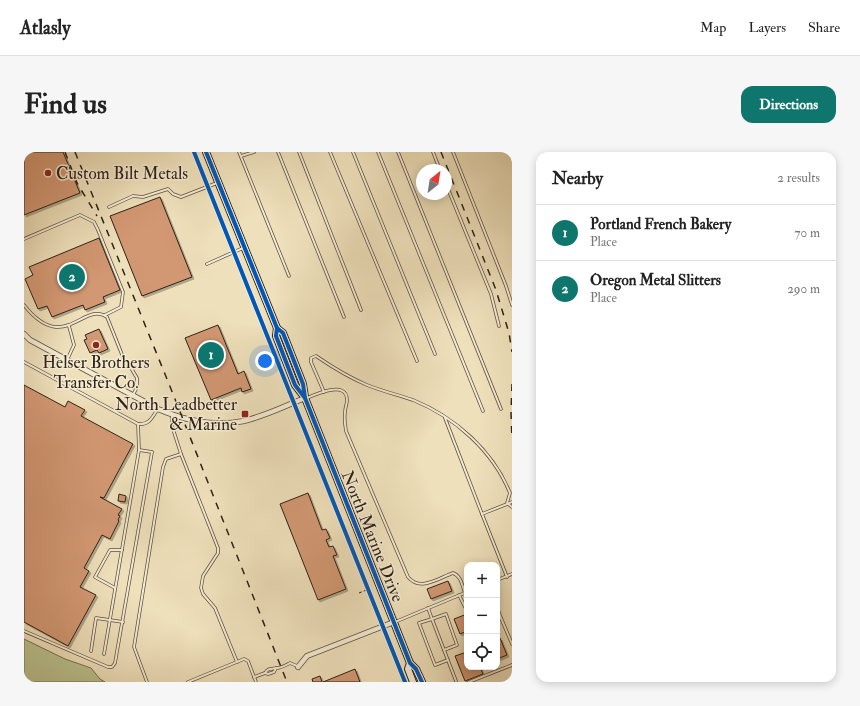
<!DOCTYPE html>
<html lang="en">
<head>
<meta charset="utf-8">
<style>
  :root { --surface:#fff; --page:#f6f6f6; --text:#222; --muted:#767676; --line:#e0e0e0; --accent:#0f766e }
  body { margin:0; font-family:"IM FELL Double Pica",serif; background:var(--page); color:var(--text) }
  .controls { position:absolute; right:12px; bottom:12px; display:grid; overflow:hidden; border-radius:8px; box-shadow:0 2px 10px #0003 }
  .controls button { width:36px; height:36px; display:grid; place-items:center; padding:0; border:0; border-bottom:1px solid var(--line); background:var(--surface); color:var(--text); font:20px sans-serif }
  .compass { position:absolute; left:392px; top:12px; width:36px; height:36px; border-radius:50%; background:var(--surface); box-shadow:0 2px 10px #0003; rotate:30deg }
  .you { position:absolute; left:241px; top:209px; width:14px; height:14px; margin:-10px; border:3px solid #fff; border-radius:50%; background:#1a73e8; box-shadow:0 0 0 6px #1a73e833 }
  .badge { display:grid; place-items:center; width:26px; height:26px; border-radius:50%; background:var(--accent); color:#fff; font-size:13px; font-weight:700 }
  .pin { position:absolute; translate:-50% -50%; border:2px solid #fff; box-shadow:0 1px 4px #0006 }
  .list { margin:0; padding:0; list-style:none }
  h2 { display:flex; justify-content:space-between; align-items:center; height:52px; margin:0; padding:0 16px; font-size:17px }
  h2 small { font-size:13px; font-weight:400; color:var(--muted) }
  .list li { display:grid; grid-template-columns:26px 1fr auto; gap:12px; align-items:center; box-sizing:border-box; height:56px; padding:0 16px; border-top:1px solid var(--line) }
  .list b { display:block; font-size:15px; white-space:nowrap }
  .list p { margin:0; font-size:13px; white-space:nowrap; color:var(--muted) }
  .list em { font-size:13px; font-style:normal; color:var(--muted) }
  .icon { flex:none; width:22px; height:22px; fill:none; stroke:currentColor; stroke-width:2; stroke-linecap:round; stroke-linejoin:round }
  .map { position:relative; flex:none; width:488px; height:530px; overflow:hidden; border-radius:12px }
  header { display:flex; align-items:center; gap:24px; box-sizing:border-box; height:56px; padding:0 20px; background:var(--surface); border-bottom:1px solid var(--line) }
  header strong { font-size:19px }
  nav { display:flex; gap:22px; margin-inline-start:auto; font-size:14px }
  .intro { display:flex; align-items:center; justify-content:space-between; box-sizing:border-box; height:96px; padding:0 24px }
  h1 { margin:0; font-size:28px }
  .button { padding:10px 18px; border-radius:12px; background:var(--accent); color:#fff; font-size:14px; font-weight:700 }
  main { display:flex; gap:24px; padding:0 24px }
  aside { flex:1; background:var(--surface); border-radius:12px; box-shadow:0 2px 10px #0003 }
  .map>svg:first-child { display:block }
  .green { fill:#bac290; stroke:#747254 }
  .building { fill:#d29873; stroke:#2e2117; filter:url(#shadow) }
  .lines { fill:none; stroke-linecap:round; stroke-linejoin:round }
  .service-casing { stroke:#5e5140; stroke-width:3.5 }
  .minor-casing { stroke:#5e5140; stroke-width:6 }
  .secondary-casing { stroke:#2e2117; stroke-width:8 }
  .path { stroke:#2e2117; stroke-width:1; stroke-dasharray:3 2; stroke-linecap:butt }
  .service { stroke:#f4ebd3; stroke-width:2 }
  .minor { stroke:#f4ebd3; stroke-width:4.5 }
  .secondary { stroke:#f4ebd3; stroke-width:6 }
  .rail { stroke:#2e2117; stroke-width:1.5; stroke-dasharray:7 7; stroke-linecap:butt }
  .cycleway-casing { stroke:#f4ebd3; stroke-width:6 }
  .cycleway { stroke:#0057b8; stroke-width:4 }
  .poi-dot { fill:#8f2418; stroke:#f4ebd3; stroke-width:1.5 }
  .labels { text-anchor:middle; stroke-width:3; stroke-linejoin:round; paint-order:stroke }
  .poi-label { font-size:17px; fill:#2e2117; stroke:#f4ebd3; text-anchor:start }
  .street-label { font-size:17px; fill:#2e2117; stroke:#f4ebd3 }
</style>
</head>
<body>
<header>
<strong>Atlasly</strong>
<nav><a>Map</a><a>Layers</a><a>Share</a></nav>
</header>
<div class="intro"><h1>Find us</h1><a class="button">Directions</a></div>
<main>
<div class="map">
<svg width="488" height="530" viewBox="0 0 488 530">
  <defs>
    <filter id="shadow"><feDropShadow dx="2" dy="2" stdDeviation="0" flood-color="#0004"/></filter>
  </defs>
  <rect width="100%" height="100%" fill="#eee0bb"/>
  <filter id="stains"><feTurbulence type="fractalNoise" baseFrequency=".005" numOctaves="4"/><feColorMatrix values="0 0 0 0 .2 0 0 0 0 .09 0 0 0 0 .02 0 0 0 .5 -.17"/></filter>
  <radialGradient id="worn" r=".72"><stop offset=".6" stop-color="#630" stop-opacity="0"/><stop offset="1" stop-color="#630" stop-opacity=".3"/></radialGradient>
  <!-- green -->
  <path class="green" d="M0,487l41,20 26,9 9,11 5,3h-81z"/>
  <!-- building -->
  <g class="building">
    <path d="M0,0h39l17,41 -56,22z"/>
    <path d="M136,45l32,80 -50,19 -32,-80z"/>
    <path d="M75,86l21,52 -17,7 2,5 -20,8 -2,-5 -31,12 -5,-11 -9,3 -13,-30 8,-4 -4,-8z"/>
    <path d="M194,173l20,49 6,-3 7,18 -9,3 -1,-4 -30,12 -26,-62z"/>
    <path d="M75,177l9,20 -9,4 -2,-3 -7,3 -6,-13 3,-1 -2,-4z"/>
    <path d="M0,233l41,22 3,-6 17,9 -4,6 52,28 -29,54 -4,-1 22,12 -4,6 2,1 -2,4 1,1 -9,18 -8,-4 -18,33 5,3 -9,16 16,8 -28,51 -44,-24z"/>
    <path d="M284,341l14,37 4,-1 4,9 -4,2 3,7 4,-1 4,9 -4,1 13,33 -28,11 -38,-96z"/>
    <path d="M95,342l7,2 -1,6 -7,-1z"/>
    <path d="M424,429l4,10 -21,8 -4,-10z"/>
    <path d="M443,462v17l-7,3 -6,-15z"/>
    <path d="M476,486l7,17 -10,4v-19z"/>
    <path d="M443,500v15h13l3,7 -18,7 -10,-25z"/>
    <path d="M331,517l5,13h-37z"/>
    <path d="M296,524l2,6h-9l-1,-3z"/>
  </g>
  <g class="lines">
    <!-- service casing -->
    <g class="service-casing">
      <g id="service">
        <path d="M215,0l50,124"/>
        <path d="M254,0l66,165"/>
        <path d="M275,0l62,158"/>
        <path d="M306,0l87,209"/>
        <path d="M329,0l82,202"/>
        <path d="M354,0l105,259"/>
        <path d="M374,0l103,257"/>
        <path d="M409,0l7,18"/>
        <path d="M429,0l53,134 6,19"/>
        <path d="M217,4l13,-4"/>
        <path d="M422,32l45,110 8,32"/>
        <path d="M85,55l24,-11 10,1 25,-8 5,5 8,3 36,-14"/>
        <path d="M0,87l56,-24 14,7 4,8 25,62 -2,15 -16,8"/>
        <path d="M183,112l36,-16"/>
        <path d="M0,153c40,51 60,-5 83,12l18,45 6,6 6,10v9l-4,8"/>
        <path d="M43,208l7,-15 -5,-19"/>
        <path d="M0,210l114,62"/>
        <path d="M300,240l-13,-30v-4l5,-2c16,11 32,21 51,29 15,6 31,10 46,15 42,17 80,51 97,93l-3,10 5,4"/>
        <path d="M283,246c9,-4 40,-18 40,2 0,4 -2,8 -2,12 -1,7 0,13 1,19l62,146c12,15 31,1 45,-4 8,3 9,12 12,20"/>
        <path d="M148,263v11l9,28"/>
        <path d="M421,266l37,96 30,-12"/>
        <path d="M458,362l25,63"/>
        <path d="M473,428l15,-6"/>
        <path d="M91,436l-20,-11 15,-27h12"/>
        <path d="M435,443l6,12 2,-1"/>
        <path d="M473,455l4,11 -4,1"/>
        <path d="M404,456l4,11 14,-5 11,31 -13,5 12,31"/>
        <path d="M477,466l11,26"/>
        <path d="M371,470l72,-30"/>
        <path d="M0,479l84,36h4l3,-4 37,-211 -13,-2"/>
        <path d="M420,498l-12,-31 -13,4 16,42 13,-5"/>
        <path d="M67,499l5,-33 27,4"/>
        <path d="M80,502l35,-204 -1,-26c11,1 14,-6 19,-14"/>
        <path d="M252,516l-2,4 -6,2 -3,-1c3,-5 6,-4 12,-5 4,0 9,-3 13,-5l7,3"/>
        <path d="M230,525l11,-4"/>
        <path d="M123,530l-13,-35 29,-180 3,-8 15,-5 37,94v5l-15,23 -2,12 2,6 12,14 22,54"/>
        <path d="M164,530l56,-23 4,2 8,21"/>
        <path d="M445,530l43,-17"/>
      </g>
    </g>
    <!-- minor casing -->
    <g class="minor-casing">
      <g id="minor">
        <path d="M0,182l6,6 128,69c28,12 56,18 86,12 21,-5 41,-15 61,-23"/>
        <path d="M274,515l9,-11 87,-34"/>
      </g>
    </g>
    <!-- secondary casing -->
    <g class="secondary-casing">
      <g id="secondary">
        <path d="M182,0l71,176 -1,8 19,49 10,13 105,265 6,6 6,13"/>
        <path d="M253,176l6,5 20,51 2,13"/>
        <path d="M386,511l-2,6 5,13"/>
      </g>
    </g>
    <!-- path -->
    <path class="path" d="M335,441l10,-4"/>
    <!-- service -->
    <use href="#service" class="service"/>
    <!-- minor -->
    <use href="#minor" class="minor"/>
    <!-- secondary -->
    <use href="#secondary" class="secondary"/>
    <!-- rail -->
    <g class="rail">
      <path d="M41,0l12,31 20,33"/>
      <path d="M51,0l96,237 116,293"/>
      <path d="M417,0l55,138 13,43 3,19"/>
      <path d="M488,232l-1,29 1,27"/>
    </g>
    <!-- cycleway casing -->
    <g class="cycleway-casing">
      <g id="cycleway">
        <path d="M170,0l211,530"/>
        <path d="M182,0l71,176 -1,8 19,49 10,13 105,265 6,6 6,13"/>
        <path d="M253,176l6,5 20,51 2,14"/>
      </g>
    </g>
    <!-- cycleway -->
    <use href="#cycleway" class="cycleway"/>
  </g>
  <!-- markers -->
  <g class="poi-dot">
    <circle cx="24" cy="21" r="4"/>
    <circle cx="72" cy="193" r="4"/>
    <rect x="217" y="258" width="8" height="8" rx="2"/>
  </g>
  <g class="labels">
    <!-- poi labels -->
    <g class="poi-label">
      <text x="32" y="27">Custom Bilt Metals</text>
      <text x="72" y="216" text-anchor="middle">Helser Brothers<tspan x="72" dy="20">Transfer Co.</tspan></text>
      <text x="213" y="258" text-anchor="end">North Leadbetter<tspan x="213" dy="20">&amp; Marine</tspan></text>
    </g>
    <!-- street labels -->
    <g class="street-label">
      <text transform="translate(349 384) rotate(68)" y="6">North Marine Drive</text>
    </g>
  </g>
  <rect width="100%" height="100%" filter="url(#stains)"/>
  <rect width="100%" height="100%" fill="url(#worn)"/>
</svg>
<div class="controls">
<button>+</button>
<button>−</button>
<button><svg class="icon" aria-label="locate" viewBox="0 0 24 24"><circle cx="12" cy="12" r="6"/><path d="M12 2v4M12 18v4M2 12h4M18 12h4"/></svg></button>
</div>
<svg class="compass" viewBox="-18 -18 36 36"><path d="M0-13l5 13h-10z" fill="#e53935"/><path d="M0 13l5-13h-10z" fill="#767676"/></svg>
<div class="you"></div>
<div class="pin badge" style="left:187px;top:203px">1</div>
<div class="pin badge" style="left:48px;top:125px">2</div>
</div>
<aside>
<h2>Nearby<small>2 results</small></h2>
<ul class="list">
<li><span class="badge">1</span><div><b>Portland French Bakery</b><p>Place</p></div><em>70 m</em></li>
<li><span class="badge">2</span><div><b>Oregon Metal Slitters</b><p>Place</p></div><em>290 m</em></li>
</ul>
</aside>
</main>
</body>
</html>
